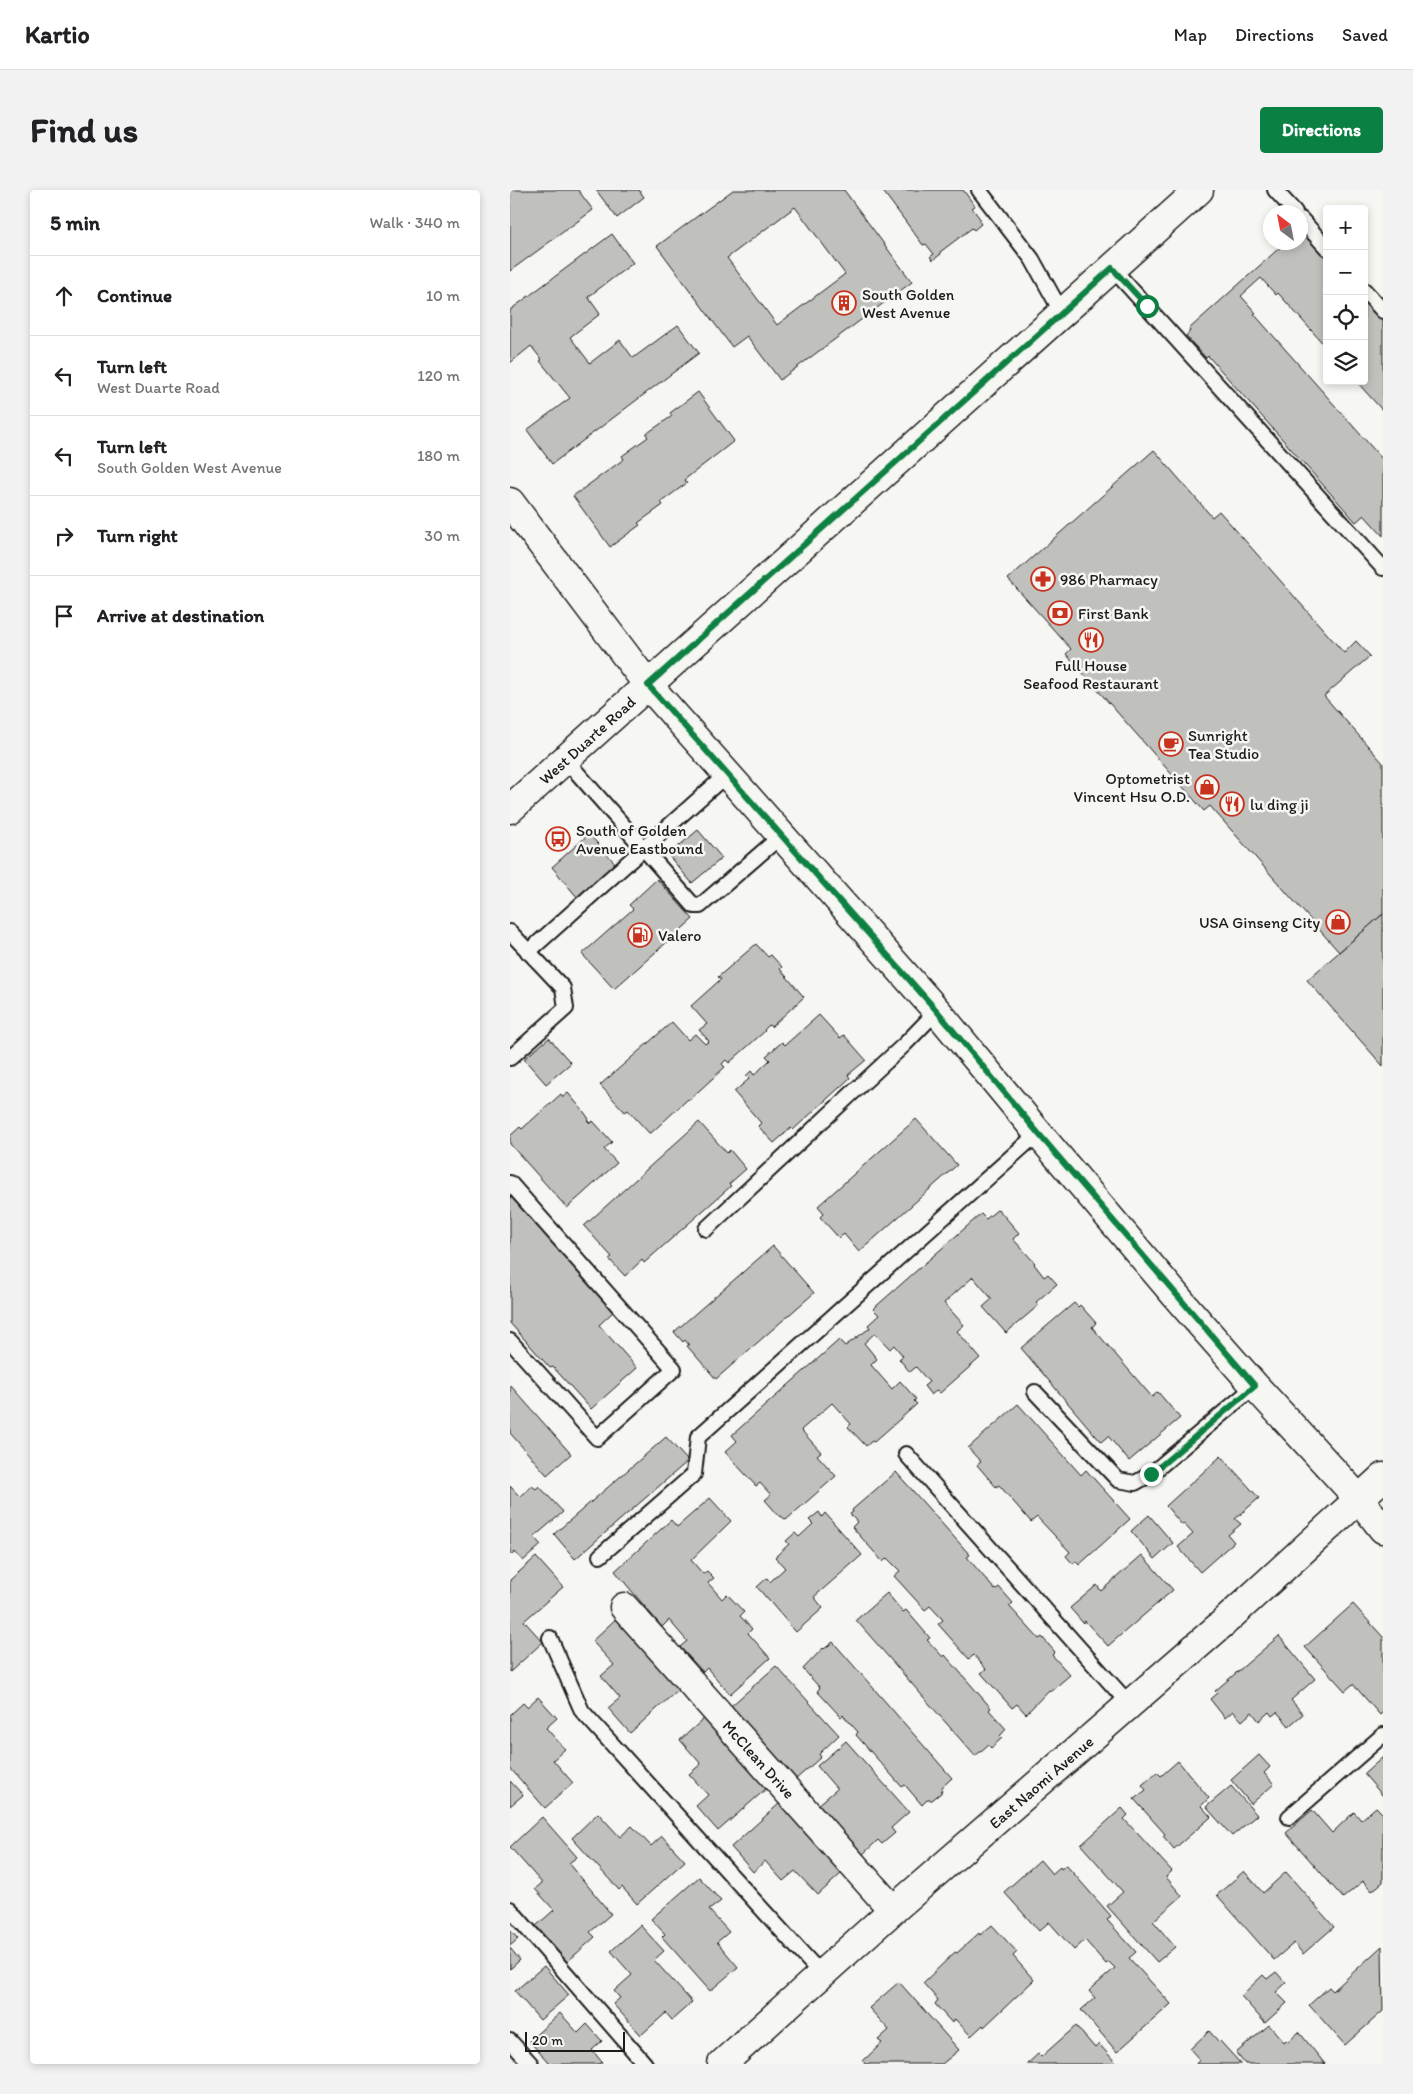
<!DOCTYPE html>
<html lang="en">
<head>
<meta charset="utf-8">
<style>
  :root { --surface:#fff; --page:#f2f2f2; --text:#202124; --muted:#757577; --line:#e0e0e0; --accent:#0b8043 }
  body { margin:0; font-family:Itim,sans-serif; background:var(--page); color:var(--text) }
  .controls { position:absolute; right:15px; top:15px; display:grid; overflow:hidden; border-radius:5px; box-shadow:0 2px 8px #0003 }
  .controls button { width:45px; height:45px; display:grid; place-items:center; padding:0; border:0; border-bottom:1px solid var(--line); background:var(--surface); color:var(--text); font:25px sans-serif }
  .compass { position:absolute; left:753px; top:15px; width:45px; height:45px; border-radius:50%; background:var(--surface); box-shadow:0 2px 8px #0003; rotate:328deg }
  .scale { position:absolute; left:15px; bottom:12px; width:100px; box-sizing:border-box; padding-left:5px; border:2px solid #1c1c1c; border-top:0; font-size:14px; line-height:18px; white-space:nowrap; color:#1c1c1c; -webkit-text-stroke:4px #f6f6f2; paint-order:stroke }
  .stop { position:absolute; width:15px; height:15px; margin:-11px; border:4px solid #0b8043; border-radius:50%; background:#fff }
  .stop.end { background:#0b8043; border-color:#fff; box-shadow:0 1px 5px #0008 }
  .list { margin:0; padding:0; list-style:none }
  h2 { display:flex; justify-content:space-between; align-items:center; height:65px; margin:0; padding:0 20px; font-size:21px }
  h2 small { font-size:16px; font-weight:400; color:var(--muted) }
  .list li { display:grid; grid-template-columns:32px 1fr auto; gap:15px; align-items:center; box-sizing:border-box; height:80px; padding:0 20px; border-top:1px solid var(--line) }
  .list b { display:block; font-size:19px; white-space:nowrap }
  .list p { margin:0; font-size:16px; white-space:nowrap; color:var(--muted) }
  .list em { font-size:16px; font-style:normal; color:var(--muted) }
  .icon { flex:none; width:28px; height:28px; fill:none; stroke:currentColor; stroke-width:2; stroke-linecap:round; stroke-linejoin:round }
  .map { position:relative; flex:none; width:873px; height:1874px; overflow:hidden; border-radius:5px }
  header { display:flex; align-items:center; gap:30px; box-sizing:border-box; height:70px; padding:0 25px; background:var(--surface); border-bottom:1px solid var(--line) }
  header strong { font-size:24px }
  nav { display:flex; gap:28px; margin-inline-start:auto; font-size:18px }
  .intro { display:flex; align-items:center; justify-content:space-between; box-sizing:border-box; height:120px; padding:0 30px }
  h1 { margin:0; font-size:35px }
  .button { padding:12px 22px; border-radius:5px; background:var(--accent); color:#fff; font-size:18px; font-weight:700 }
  main { display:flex; gap:30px; padding:0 30px }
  aside { flex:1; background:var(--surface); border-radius:5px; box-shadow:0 2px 8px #0003 }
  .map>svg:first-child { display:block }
  .building { fill:#c0c0bd; stroke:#1c1c1c; fill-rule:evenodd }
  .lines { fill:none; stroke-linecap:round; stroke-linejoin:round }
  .lane-casing { stroke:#1c1c1c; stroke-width:18 }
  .street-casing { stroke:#1c1c1c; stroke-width:31 }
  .secondary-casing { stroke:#1c1c1c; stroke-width:31 }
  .lane { stroke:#f6f6f2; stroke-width:14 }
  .street { stroke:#f6f6f2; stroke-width:28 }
  .secondary { stroke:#f6f6f2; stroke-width:28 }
  .route { stroke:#0b8043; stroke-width:6 }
  .labels { text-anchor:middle; stroke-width:5; stroke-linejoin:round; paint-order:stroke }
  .poi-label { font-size:16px; fill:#1c1c1c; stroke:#f6f6f2; text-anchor:start }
  .street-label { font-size:16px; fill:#1c1c1c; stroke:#f6f6f2 }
</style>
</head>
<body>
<header>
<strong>Kartio</strong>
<nav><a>Map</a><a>Directions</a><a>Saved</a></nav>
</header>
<div class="intro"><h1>Find us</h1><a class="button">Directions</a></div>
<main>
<aside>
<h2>5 min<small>Walk · 340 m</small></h2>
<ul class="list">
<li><svg class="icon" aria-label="ahead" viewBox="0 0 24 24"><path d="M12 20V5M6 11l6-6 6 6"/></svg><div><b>Continue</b></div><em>10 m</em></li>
<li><svg class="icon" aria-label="left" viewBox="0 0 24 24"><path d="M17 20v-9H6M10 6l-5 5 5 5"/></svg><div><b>Turn left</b><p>West Duarte Road</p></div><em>120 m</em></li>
<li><svg class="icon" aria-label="left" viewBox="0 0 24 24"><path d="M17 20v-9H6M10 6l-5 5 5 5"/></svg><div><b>Turn left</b><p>South Golden West Avenue</p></div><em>180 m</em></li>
<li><svg class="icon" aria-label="right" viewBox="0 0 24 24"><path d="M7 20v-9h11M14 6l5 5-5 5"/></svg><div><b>Turn right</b></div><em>30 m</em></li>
<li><svg class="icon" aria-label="arrive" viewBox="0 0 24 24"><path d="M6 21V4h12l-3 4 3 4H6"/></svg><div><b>Arrive at destination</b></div></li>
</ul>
</aside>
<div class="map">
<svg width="873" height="1874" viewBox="0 0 873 1874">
  <rect width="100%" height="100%" fill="#f6f6f2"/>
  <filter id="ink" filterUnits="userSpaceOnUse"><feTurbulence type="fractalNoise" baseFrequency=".02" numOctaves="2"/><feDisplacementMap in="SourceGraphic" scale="10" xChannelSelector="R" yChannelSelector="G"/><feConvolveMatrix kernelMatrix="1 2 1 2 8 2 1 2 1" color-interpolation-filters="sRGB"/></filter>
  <g filter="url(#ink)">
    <!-- building -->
    <g class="building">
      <path d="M3,0h65l15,20 -83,61v-78z"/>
      <path d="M86,0h43l5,7 -27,21z"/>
      <path d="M223,0h111l68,92 -132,98 -33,-44 -15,11 -75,-101zM285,17l50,67 -68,51 -50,-67z"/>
      <path d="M372,0h81l12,16 -3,2 9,12 -2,1 2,3 -7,6 -2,-2 -32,24 1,2 -8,6 -3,-3 4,-3 -8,-10 -3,1z"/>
      <path d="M796,37l21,28v93l-49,-55 -2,2 -15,-17 -20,18 15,17 -2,1 129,146v76l-19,-21 -8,7 -148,-166 -2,2 -20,-22 4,-5 -1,-2 97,-87h15v-11z"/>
      <path d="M102,44l21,29 -45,34 12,17 -30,23 20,26 30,-23 13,18 45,-33 21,28 -147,111 -25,-34 43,-32 -30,-37 2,-1 -11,-14 -21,17v-53z"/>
      <path d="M854,107l19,21v93l-27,-30h8z"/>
      <path d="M188,202l36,49 -50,39 3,3 -26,19 2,3 -25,18 2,2 -30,22 -37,-51 51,-37 -2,-3 26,-19 -2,-3 26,-18 -2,-3z"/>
      <path d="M644,260l58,67 7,-6 125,142 12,-12 14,15 -46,40 59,67v151l-44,38 -129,-146 -6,5 -138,-157 5,-5 -63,-70z"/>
      <path d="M188,640l24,28 -30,25 -24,-28z"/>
      <path d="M79,644l26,29 -38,34 -25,-30z"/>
      <path d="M147,689l36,40 -79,70 -32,-35 51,-45 -4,-4z"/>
      <path d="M873,724v152l-76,-86z"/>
      <path d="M246,754l12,13 3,-2 11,12 -2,2 24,28 -33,30 -2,-2 -5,5 1,1 -36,32 -3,-3 -4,4 3,3 -36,33 -1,-1 -37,34h-2l-21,-23 -3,2 -25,-27 72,-63 16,18 7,-6 10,10 4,-3 -10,-11 8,-6 -16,-18 30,-27 -3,-2z"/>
      <path d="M309,825l21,23 4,-3 22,25 -18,15 2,3 -57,52 -2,-2 -17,15 -16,-17 3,-3 -27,-31 15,-13 -3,-3 5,-5 3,4 16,-15 -4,-4 16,-14 3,3z"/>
      <path d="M39,848l22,25 -25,21 -22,-25z"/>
      <path d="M58,903l16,19 5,7 -2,1 3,3 3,-2 19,21 -8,7 13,14 -50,45 -57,-64v-8l10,-9 2,2 39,-35 2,3z"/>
      <path d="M406,929l41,46 -98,87 -15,-18 -5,4 -19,-21 4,-4 -6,-7z"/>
      <path d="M189,932l28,31 3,-3 16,19 -17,15 2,2 -87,77 -2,-3 -17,16 -16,-17 3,-2 -28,-31z"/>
      <path d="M0,1006l103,116 -14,13 38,43 -46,41 -38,-42 -3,1 -40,-45z"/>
      <path d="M488,1019l21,24 -6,6 22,24 -1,1 10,13 4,-3 9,10 -21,18 3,3 -33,28 -23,-26 9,-8 -19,-22 -29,26 20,22 -7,6 23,27 -40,35 -3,-3 -6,5 -7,-9 5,-4 -13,-15 -6,5 -11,-13 4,-3 -9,-11 -4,4 -15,-16 -11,10 13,16 -6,6 21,24 8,-8 16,18 -2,2 3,3 -43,38 -2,-1 -6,5 -18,-19 3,-3 -19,-21 -31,27 20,22 -4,3 19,21 -50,44 -5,-4 -1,1 -15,-17 6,-5 -11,-12 -4,3 -31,-34 12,-11 -5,-6 107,-95 6,6 25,-18 -2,-3 11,-10 -6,-6 108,-95 5,5z"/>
      <path d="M263,1056l41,47 -98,86 -29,-33 2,-1 -4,-5 -2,2 -9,-10z"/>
      <path d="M564,1113l4,4 2,-2 16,18 -4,4 60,70 6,-5 22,26 -51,43 -21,-25 -7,6 -80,-94z"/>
      <path d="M0,1195l61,69 -24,21 -37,-42z"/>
      <path d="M508,1214l63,71 5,-5 44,49 -51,46 -3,-4 -3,3 -7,-8 4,-4 -33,-35 -6,5 -32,-37 -3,2 -19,-22 4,-3 -13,-14z"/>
      <path d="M156,1247l22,24 -113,98 -21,-25z"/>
      <path d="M711,1266l38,42 -24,21 6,5 -13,11 6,7 -34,30 -22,-25 15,-13 -9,-10 -2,1 -16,-19z"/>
      <path d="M386,1282l74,83 -3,2 28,33 4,-3 14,16 -4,3 30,33 3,-2 13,15 -3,3 18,20 -19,16 -2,-1 -23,24 -9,-10 -5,4 -31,-35 5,-4 -12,-14 -5,4 -31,-35 5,-4 -13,-14 -5,4 -31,-34 6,-5 -13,-13 -4,4 -31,-35 5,-5 -7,-8 3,-2 -1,-2z"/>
      <path d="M0,1296l10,11 12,-11 4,3 3,-3 24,26 -29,25 7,8 -18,16 -8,-9 -3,3 -2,-2z"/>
      <path d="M200,1308l21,23 -40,39 12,14 4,-3 7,7 -6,5 14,16 5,-5 17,18 -4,4 12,13 -4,4 22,25 -40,36 -23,-26 -4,4 -23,-25 7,-6 -18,-21 -7,7 -47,-56 56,-51 6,7z"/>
      <path d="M309,1322l3,5 3,-4 37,42 -48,42 9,11 -27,24 -39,-45 10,-9 3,4 15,-14 -10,-11 14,-13 -3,-3 9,-8 4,4 14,-13 -4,-4z"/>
      <path d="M639,1325l24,28 -18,16 -24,-28z"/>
      <path d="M632,1365l31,35 -65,56 -23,-25 -2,2 -13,-15 27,-23 4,6z"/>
      <path d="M26,1367l27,30 -39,34 19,21 -33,30v-92z"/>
      <path d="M377,1403l16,19 3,-2 24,28 -3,2 16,17 2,-2 46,53 -2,2 17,19 -6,7 2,2 -11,10 -3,-3 -13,11 -119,-136z"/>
      <path d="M843,1414l30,33v75l-3,3 -27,-31 -8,7 -40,-44z"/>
      <path d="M109,1426l60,73 -49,44 -22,-25 12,-10 -19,-22 13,-11 -22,-24z"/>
      <path d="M769,1446l36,43 -24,21 12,14 -14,12 -12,-14 -5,4 -3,-4 -10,9 -7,-9 -10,9 -9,-10 -8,7 -15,-19 7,-6 -2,-2z"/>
      <path d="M323,1452l119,136 -10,9 -1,6 -9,7h-5l-5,5 -17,-20 -3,2 -46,-52 2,-3 -15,-17 -2,2 -24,-26 3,-3 -17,-19 20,-21 1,1z"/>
      <path d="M266,1476l63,69 -20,19 2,3 -34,30 -65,-73z"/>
      <path d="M28,1507l19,21 -11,10 19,21 -12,11 20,23 -28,25 -35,-40v-53l13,-12 4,4z"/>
      <path d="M197,1526l60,72 -49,43 -22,-25 12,-11 -19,-21 12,-10 -21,-24z"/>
      <path d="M336,1551l63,71 -18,16 4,5 -13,11 -4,-4 -17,16 -44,-50 20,-17 -20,-23z"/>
      <path d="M749,1565l11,12 -6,6 10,11 -23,20 -20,-24z"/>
      <path d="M873,1567v39l-19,-22z"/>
      <path d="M668,1571l31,37 -8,8 10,11 -37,32 -11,-13 2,-2 -31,-35 12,-9 -4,-5 15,-13 4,4z"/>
      <path d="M0,1591l13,14 -13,11z"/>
      <path d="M721,1596l26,29 -25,21 -26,-29z"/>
      <path d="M270,1613l65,67 -27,25 -23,-24 -12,10 -18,-20 -12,11 -22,-25z"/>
      <path d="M866,1617l7,7v68l-11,9 -9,-10 -20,17 -57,-65 26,-23 20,23 22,-21 7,8z"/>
      <path d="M612,1618l6,7 -4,4 48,52 -6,6 16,19 -29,25 22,26 -18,15 -50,-56 16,-14 -42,-47z"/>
      <path d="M88,1623l22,24 12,-11 19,20 11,-10 23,25 -48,43 -15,-17 -3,3 -47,-52z"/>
      <path d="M32,1627l35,40 -8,6 42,51 -21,18 5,5 -28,25 -31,-36 18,-16 -19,-21 7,-6 -32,-36z"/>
      <path d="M530,1670l12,14 8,-7 1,2 5,-4 45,51 -4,4 29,32 -7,6 42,46 -54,48 -36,-42 14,-12 -6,-7 26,-23 -6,-6 -3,2 -21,-24 -11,10 -25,-28 -10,9 -35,-39z"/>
      <path d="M734,1681l19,22 23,-21 48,55 -31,27 -9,-11 -20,17 -57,-65z"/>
      <path d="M189,1687l22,24 -12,9 20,22 -12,10 21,25 -28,24 -48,-54 3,-3 -14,-15z"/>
      <path d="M130,1735l24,26 -10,9 38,42 -20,18 -6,-7 -25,22 -28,-31 7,-6 -6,-7 18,-16 -21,-24z"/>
      <path d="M482,1735l25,27 -4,4 21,24 -50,47 -1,-2 -12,11 -16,-17 -3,4 -17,-19 3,-4 -15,-17 32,-31 2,1 22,-20 1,2z"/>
      <path d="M0,1740l8,9 -8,7z"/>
      <path d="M872,1756l1,65 -38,34 -36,-40 20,-18 4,4z"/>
      <path d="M0,1758l10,12 -10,9z"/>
      <path d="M34,1776l25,29 -29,25 -25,-29z"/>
      <path d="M766,1782l10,11 -10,9 11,11 -22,20 -24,-27 22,-21 4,4z"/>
      <path d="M389,1792l60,68 -17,14h-77l-2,-3 19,-18 -4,-3 11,-10 -20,-22z"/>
      <path d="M50,1823l18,20 9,-9 15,17 -10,9 10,12 -2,2h-50l-21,-23z"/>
      <path d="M759,1835l15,17 2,-2 2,2 11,-10 26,32h-80l-9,-11z"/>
      <path d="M566,1836l19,22 4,-4 18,20h-90l11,-10 3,3z"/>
      <path d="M699,1841l10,11 1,-1 21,23h-45l3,-5 -9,-10z"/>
    </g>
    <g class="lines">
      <!-- lane casing -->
      <g class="lane-casing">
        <g id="lane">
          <path d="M469,0l53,69 30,54"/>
          <path d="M765,0l20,22"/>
          <path d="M791,29l26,29"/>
          <path d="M602,78l271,300"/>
          <path d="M854,100l19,21"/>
          <path d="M55,569l129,147h6l81,-70"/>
          <path d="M0,742l53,56 3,20 -56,50"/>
          <path d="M18,762l199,-178"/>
          <path d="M0,993l164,186 -77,69 -87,-97"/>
          <path d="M196,1039l199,-185 32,-33"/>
          <path d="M525,1202l83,88 17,3 16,-9 104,-88"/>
          <path d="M396,1264l224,251"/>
          <path d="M90,1366l94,-82 4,-37 340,-304"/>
          <path d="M40,1448l32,73 240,264"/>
          <path d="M779,1627l94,-82"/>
          <path d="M0,1719l135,155"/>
          <path d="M0,1851l21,23"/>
        </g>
      </g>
      <!-- street casing -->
      <g class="street-casing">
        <path id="street" d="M114,1417l269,303"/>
      </g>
      <!-- secondary casing -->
      <g class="secondary-casing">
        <g id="secondary">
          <path d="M0,312l138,183 289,326 101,122 144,170 73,83 105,114 23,29"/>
          <path d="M0,619l689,-619"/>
          <path d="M212,1874l171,-154 329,-286 161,-147"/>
        </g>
      </g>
      <!-- lane -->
      <use href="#lane" class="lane"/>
      <!-- street -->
      <use href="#street" class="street"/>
      <!-- secondary -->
      <use href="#secondary" class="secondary"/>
    </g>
  </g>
  <g class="lines" filter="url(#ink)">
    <!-- route -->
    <path class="route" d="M637,116l-35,-38 -464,417 289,326 101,122 217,253 -104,88"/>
  </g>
  <!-- icons -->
  <defs>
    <g id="building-ring" transform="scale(1.25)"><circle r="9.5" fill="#f6f6f2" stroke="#c8321e" stroke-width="1.5"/><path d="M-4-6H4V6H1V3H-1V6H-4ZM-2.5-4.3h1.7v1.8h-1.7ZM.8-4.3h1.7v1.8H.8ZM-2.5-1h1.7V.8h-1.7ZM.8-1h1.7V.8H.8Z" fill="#c8321e"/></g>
    <g id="pharmacy-ring" transform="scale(1.25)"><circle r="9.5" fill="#f6f6f2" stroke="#c8321e" stroke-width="1.5"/><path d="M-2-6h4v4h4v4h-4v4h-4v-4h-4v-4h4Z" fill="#c8321e"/></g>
    <g id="bank-ring" transform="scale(1.25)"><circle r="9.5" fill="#f6f6f2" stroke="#c8321e" stroke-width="1.5"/><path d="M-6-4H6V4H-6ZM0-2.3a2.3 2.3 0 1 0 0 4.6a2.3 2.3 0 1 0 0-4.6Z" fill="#c8321e"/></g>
    <g id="restaurant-ring" transform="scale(1.25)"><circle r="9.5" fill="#f6f6f2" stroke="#c8321e" stroke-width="1.5"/><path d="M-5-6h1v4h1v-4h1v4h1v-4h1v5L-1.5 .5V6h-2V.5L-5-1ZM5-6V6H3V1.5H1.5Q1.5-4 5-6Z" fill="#c8321e"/></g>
    <g id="cafe-ring" transform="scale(1.25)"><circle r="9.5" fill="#f6f6f2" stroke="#c8321e" stroke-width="1.5"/><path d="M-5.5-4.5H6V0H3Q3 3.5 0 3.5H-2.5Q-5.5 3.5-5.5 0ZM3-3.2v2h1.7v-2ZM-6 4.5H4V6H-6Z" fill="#c8321e"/></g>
    <g id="shop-ring" transform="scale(1.25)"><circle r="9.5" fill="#f6f6f2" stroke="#c8321e" stroke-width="1.5"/><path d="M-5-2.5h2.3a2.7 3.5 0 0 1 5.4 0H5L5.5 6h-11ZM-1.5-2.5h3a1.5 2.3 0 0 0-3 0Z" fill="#c8321e"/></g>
    <g id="bus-ring" transform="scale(1.25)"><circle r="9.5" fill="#f6f6f2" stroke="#c8321e" stroke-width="1.5"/><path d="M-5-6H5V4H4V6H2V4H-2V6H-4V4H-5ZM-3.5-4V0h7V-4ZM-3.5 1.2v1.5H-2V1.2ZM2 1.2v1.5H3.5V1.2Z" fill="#c8321e"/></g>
    <g id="fuel-ring" transform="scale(1.25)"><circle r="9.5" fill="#f6f6f2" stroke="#c8321e" stroke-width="1.5"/><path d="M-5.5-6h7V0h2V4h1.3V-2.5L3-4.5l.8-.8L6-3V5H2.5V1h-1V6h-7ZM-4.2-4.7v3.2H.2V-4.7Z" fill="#c8321e"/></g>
  </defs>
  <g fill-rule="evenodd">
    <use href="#building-ring" x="334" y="113"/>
    <use href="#pharmacy-ring" x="533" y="389"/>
    <use href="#bank-ring" x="550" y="423"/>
    <use href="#restaurant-ring" x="581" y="450"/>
    <use href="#cafe-ring" x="661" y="554"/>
    <use href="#shop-ring" x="697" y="597"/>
    <use href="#restaurant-ring" x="722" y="614"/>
    <use href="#bus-ring" x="48" y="649"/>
    <use href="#shop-ring" x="828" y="732"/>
    <use href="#fuel-ring" x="130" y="745"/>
  </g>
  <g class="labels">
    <!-- poi labels -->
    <g class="poi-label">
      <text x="352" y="110">South Golden<tspan x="352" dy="18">West Avenue</tspan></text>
      <text x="550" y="395">986 Pharmacy</text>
      <text x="568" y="429">First Bank</text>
      <text x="581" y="481" text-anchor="middle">Full House<tspan x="581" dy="18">Seafood Restaurant</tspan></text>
      <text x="678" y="551">Sunright<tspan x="678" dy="18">Tea Studio</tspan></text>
      <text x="680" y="594" text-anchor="end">Optometrist<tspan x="680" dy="18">Vincent Hsu O.D.</tspan></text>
      <text x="740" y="620">lu ding ji</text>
      <text x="66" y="646">South of Golden<tspan x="66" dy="18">Avenue Eastbound</tspan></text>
      <text x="810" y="738" text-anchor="end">USA Ginseng City</text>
      <text x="148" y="751">Valero</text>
    </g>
    <!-- street labels -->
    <g class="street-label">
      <text transform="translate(77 550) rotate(-42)" y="6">West Duarte Road</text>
      <text transform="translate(249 1569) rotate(48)" y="6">McClean Drive</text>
      <text transform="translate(531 1592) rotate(-41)" y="6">East Naomi Avenue</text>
    </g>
  </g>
</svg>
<div class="controls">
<button>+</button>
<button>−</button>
<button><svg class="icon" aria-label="locate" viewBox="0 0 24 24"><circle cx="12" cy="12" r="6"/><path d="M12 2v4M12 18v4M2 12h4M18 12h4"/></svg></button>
<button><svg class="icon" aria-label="layers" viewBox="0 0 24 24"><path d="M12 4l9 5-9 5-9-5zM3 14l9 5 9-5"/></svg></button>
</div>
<svg class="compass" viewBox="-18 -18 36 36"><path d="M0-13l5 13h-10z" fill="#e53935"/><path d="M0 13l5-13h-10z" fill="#757577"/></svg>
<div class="scale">20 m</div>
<div class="stop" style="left:637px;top:116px"></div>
<div class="stop end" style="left:641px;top:1284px"></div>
</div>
</main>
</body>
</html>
